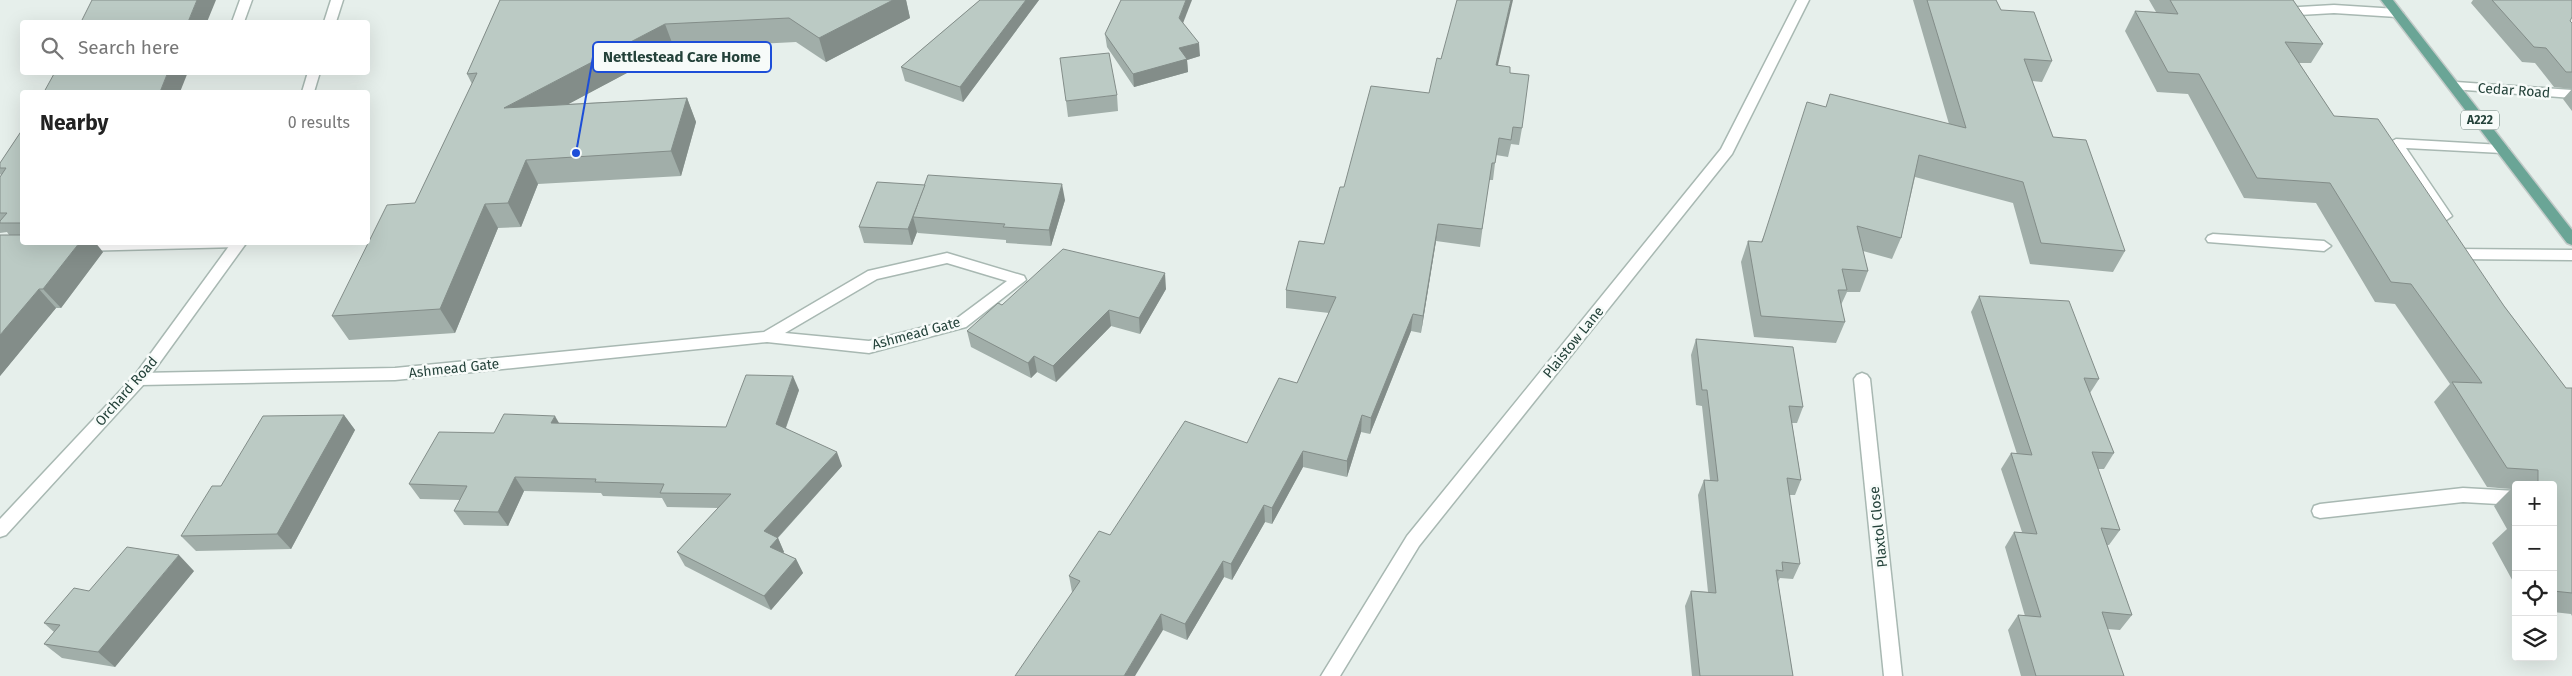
<!DOCTYPE html>
<html lang="en">
<head>
<meta charset="utf-8">
<style>
  :root { --surface:#fff; --page:#f2f2f2; --text:#222; --muted:#767676; --line:#e0e0e0 }
  body { margin:0; font-family:"Fira Sans",sans-serif; background:var(--page); color:var(--text) }
  .controls { position:absolute; right:15px; bottom:15px; display:grid; overflow:hidden; border-radius:5px; box-shadow:0 5px 20px #0002 }
  .controls button { width:45px; height:45px; display:grid; place-items:center; padding:0; border:0; border-bottom:1px solid var(--line); background:var(--surface); color:var(--text); font:25px sans-serif }
  .list { margin:0; padding:0; list-style:none }
  h2 { display:flex; justify-content:space-between; align-items:center; height:65px; margin:0; padding:0 20px; font-size:21px }
  h2 small { font-size:16px; font-weight:400; color:var(--muted) }
  .icon { flex:none; width:28px; height:28px; fill:none; stroke:currentColor; stroke-width:2; stroke-linecap:round; stroke-linejoin:round }
  .map { position:relative; flex:none; width:2572px; height:676px; overflow:hidden }
  .search { position:absolute; background:var(--surface); box-shadow:0 5px 20px #0002; left:20px; top:20px; width:350px; height:55px; display:flex; align-items:center; gap:12px; box-sizing:border-box; padding:0 18px; border-radius:5px; color:var(--muted); font-size:19px }
  .panel { position:absolute; background:var(--surface); box-shadow:0 5px 20px #0002; left:20px; top:90px; width:350px; height:155px; border-radius:5px }
  .map>svg:first-child { display:block }
  .lines { fill:none; stroke-linecap:round; stroke-linejoin:round }
  .service-casing { stroke:#a8b8b2; stroke-width:3 }
  .minor-casing { stroke:#a8b8b2; stroke-width:3 }
  .tertiary-casing { stroke:#a8b8b2; stroke-width:3 }
  .primary-casing { stroke:#c2cac8; stroke-width:3 }
  .service { fill:#fff; fill-rule:evenodd }
  .minor { fill:#fff; fill-rule:evenodd }
  .tertiary { fill:#fff; fill-rule:evenodd }
  .primary { fill:#6aa596; fill-rule:evenodd }
  .wall { fill:#a1aea9 }
  .shaded-wall { fill:#838d89 }
  .building { fill:#bbcac4; stroke:#838d89 }
  .labels { text-anchor:middle; stroke-width:5; stroke-linejoin:round; paint-order:stroke }
  .shield { fill:#f7fbf9; stroke:#637a73; stroke-width:1 }
  .shield-label { font-size:12px; font-weight:bold; fill:#24423a }
  .street-label { font-size:14px; fill:#24423a; stroke:#f7fbf9 }
  .leader { fill:none; stroke:#1d4ed8; stroke-width:2 }
  .callout-dot { fill:#1d4ed8; stroke:#f7fbf9; stroke-width:2 }
  .callout { fill:#f7fbf9; stroke:#1d4ed8; stroke-width:2 }
  .callout-label { font-size:15px; text-anchor:middle; font-weight:bold; fill:#24423a }
</style>
</head>
<body>
<div class="map">
<svg width="2572" height="676" viewBox="0 0 2572 676">
  <rect width="100%" height="100%" fill="#e6efeb"/>
  <g class="lines">
    <!-- service casing -->
    <g class="service-casing">
      <g id="service">
        <path d="M240,0h12l-8,22h-12z"/>
        <path d="M2334,5l63,4 6,4 -6,4 -63,-4 -52,3 -6,-4 6,-4z"/>
        <path d="M2396,139l106,6 7,4 -7,4 -96,-5 46,68 -7,5 -5,-2 -51,-76z"/>
        <path d="M2213,234l111,7 7,5 -7,5 -116,-9 -2,-3 2,-3z"/>
        <path d="M73,242h173l-7,5 -161,4 -7,-5z"/>
        <path d="M2453,249l119,1v10l-119,-1 -7,-5z"/>
        <path d="M2463,488l53,3v14l-53,-3 -143,16 -6,-2 -2,-5 2,-5 6,-2z"/>
      </g>
    </g>
    <!-- minor casing -->
    <g class="minor-casing">
      <g id="minor">
        <path d="M2456,82l116,8v8l-120,-9 -2,-3 2,-3z"/>
        <path d="M947,253l77,23 2,4 -60,47 -97,26 -102,-11 -372,38 -255,5 -5,-2 -3,-4 3,-4 5,-2 255,-5 369,-36 104,-61zM947,263l60,18 -51,38 -87,22 -84,-8 92,-54z"/>
        <path d="M1862,373l5,2 3,4 32,297h-18l-30,-297 3,-4z"/>
      </g>
    </g>
    <!-- tertiary casing -->
    <g class="tertiary-casing">
      <g id="tertiary">
        <path d="M331,0h12l-7,22h-12z"/>
        <path d="M1797,0h12l-77,154 -313,392 -79,130h-19l86,-140 314,-387z"/>
        <path d="M308,72h12l-6,20h-12z"/>
        <path d="M232,242h15l-102,141 -139,152 -6,2v-18l135,-144z"/>
      </g>
    </g>
    <!-- primary casing -->
    <g class="primary-casing">
      <path id="primary" d="M2381,0h12l179,230v15l-5,-2z"/>
    </g>
    <!-- service -->
    <use href="#service" class="service"/>
    <!-- minor -->
    <use href="#minor" class="minor"/>
    <!-- tertiary -->
    <use href="#tertiary" class="tertiary"/>
    <!-- primary -->
    <use href="#primary" class="primary"/>
  </g>
  <!-- wall -->
  <g class="wall">
    <path d="M500,0h406l4,18 -84,44 -30,-20 -122,6 -106,56 119,-6 9,24 -15,54 -143,8 -17,43 -23,1 -43,105 -106,7 -17,-24 83,-113 57,-119 -5,-10z"/>
    <path d="M980,0h59l-76,102 -58,-21 -4,-14z"/>
    <path d="M1913,0h83l5,10 51,51 -10,21 -10,-1 21,56 72,114 -12,21 -83,-8 -17,-61 -98,-26 -14,61 -9,21 -29,-8 5,20 -8,21h-13l-6,13 4,17 -9,21 -82,-6 -13,-75 7,-21 13,1 65,-135 123,17z"/>
    <path d="M2149,0h144l30,44 -12,19h-12l35,53 170,190 62,82h6v228l-1,-2 -18,-2v-127h-37v102l-24,-44 15,-14 -13,-23 17,-17 -24,-2 -53,-85 16,-18 -55,-80 -20,-2 -59,-99 -72,-5 -56,-104 -31,-2 -32,-61 10,-20 21,1z"/>
    <path d="M2473,0h99l-2,21 2,2v88l-9,-12 9,-10 -18,-2 -19,-24 -13,-1 -51,-59z"/>
    <path d="M1183,23l17,33 -13,4 1,12 -54,15 -27,-40 -2,-13z"/>
    <path d="M1498,66l12,7 12,55 -3,17 -8,-1 -3,13 -12,-2 -3,25h-4l-9,67 -44,-6 -15,92 -10,-2 -41,103 -9,-2 -14,45 -44,-10 -31,57 -7,-2 -33,58 -8,-3 -37,63 -115,-48 -3,-16 41,-41 137,-92 50,-60 32,-70 -43,-5v-18l38,-46 20,-57 85,-94z"/>
    <path d="M1117,95l1,16 -50,6 -2,-16z"/>
    <path d="M22,130v112l81,10 -42,56h-5l-56,68 9,-141 -2,-3 -7,1v-56l1,-2 -1,-1v-11z"/>
    <path d="M877,182l188,18 -14,46 -45,-3v-3l-88,-7 -1,-1 -5,13 -48,-2 -5,-16z"/>
    <path d="M1166,289l-26,45 -29,-8 -55,56 -19,-10 -6,6 -60,-31 -4,-16 35,-26z"/>
    <path d="M1979,296l120,83 -9,14 24,60 -10,16h-6l22,61 -11,15h-2l25,70 -12,15 -13,-1 17,47h-103l-13,-46 10,-15 7,1 -20,-69 9,-15h8l-21,-63 10,-16 6,1 -46,-142z"/>
    <path d="M1696,339l107,68 -6,16h-5l9,57 -6,15h-6l11,69 -7,15 -13,-1 -2,4 15,94h-101l-7,-70 6,-15 17,1 -10,-97 6,-15h6l-8,-74 -6,-1 -5,-50z"/>
    <path d="M799,390l-13,38 56,38 -64,72 6,14 -1,1 13,6 7,14 -32,37 -86,-44 -8,-14 41,-44 -51,-1 -5,-9 -59,-2 -2,-3 -77,-2 -16,35 -44,-1 -10,-14 6,-11 -40,-1 -11,-15 85,-51 65,-10 167,4z"/>
    <path d="M344,415l11,15 -64,119 -95,2 -15,-15 40,-50z"/>
    <path d="M194,571l-79,96 -53,-9 -18,-14 10,-12 -10,-9 45,-32z"/>
  </g>
  <!-- shaded-wall -->
  <g class="shaded-wall">
    <path d="M197,0h19l-9,22h-19z"/>
    <path d="M893,0h13l4,18 -84,44 -7,-24z"/>
    <path d="M1026,0h13l-76,102 -3,-15z"/>
    <path d="M1186,0h6l-12,31 -1,-13z"/>
    <path d="M1511,0h2l-19,82 2,-17z"/>
    <path d="M665,24l9,24 -158,84 -12,-24z"/>
    <path d="M1199,43l1,13 -13,4 1,12 -54,15 -1,-13 46,-26z"/>
    <path d="M168,72h20l-8,20h-20z"/>
    <path d="M687,98l9,24 -15,54 -10,-25z"/>
    <path d="M526,160l12,24 -17,43 -13,-24z"/>
    <path d="M1062,184l3,16 -14,46 -2,-16z"/>
    <path d="M925,185l-12,32 4,15 -5,13 -4,-16z"/>
    <path d="M485,204l13,24 -43,105 -15,-24z"/>
    <path d="M1438,224l-2,17 -15,92 2,-17z"/>
    <path d="M80,242h15l8,10 -42,56 -18,-19z"/>
    <path d="M1165,273l1,16 -26,45 -1,-16z"/>
    <path d="M39,289l17,19 -56,68v-41z"/>
    <path d="M1109,310l2,16 -55,56 -3,-16z"/>
    <path d="M1413,314l-2,17 -41,103 1,-16z"/>
    <path d="M1034,356l3,16 -6,6 -3,-15z"/>
    <path d="M793,376l6,14 -17,48 -6,-14z"/>
    <path d="M344,415l11,15 -64,119 -14,-15z"/>
    <path d="M1362,415l-1,17 -14,45v-16z"/>
    <path d="M555,416l8,14 -12,-7z"/>
    <path d="M1303,451v16l-31,57v-16z"/>
    <path d="M837,452l5,14 -71,79 -7,-14z"/>
    <path d="M515,477l9,14 -16,35 -10,-14z"/>
    <path d="M1264,505l1,17 -33,58 -1,-16z"/>
    <path d="M778,538l6,14 -8,9 -6,-14z"/>
    <path d="M179,555l15,16 -79,96 -17,-15z"/>
    <path d="M796,559l7,14 -32,37 -7,-14z"/>
    <path d="M1223,561l1,16 -37,63 -2,-16z"/>
    <path d="M1161,614l2,16 -28,46h-11z"/>
  </g>
  <!-- building -->
  <g class="building">
    <path d="M92,0h105l-9,22h-107z"/>
    <path d="M500,0h393l-74,38 -30,-20 -124,6 -161,84 183,-10 -16,53 -145,9 -18,43 -23,1 -45,105 -108,7 55,-111 28,-2 62,-130 -10,1z"/>
    <path d="M980,0h46l-66,87 -59,-20z"/>
    <path d="M1121,0h65l-7,18 20,25 -20,5 8,11 -54,15 -28,-40z"/>
    <path d="M1457,0h54l-15,65 14,2v6l19,2 -7,53 -9,-1 -2,13 -12,-2 -4,25h-3l-10,66 -44,-5 -15,92 -10,-2 -42,104 -9,-3 -15,46 -44,-10 -31,57 -8,-3 -33,59 -8,-3 -38,63 -24,-10 -37,62h-109l65,-95 -11,-5 30,-45 11,4 75,-114 62,22 32,-65 18,5 39,-86 -50,-7 13,-49 25,3 16,-57h4l27,-101 58,7 8,-35 4,1z"/>
    <path d="M1927,0h69l5,10 33,2 18,49 -28,-2 29,78 33,3 39,111 -84,-8 -18,-61 -104,-27 -18,83 -44,-12 11,45 -26,-2 5,21h-9l7,32 -84,-6 -13,-75 14,1 45,-140 19,5 4,-13 136,34z"/>
    <path d="M2170,0h123l30,44 -38,-2 49,74 44,3 126,187 62,82h6v205l-19,-2v-106h-15v-15l-31,-2 -55,-86 30,1 -71,-99 -20,-2 -61,-99 -73,-5 -58,-104 -31,-2 -33,-61 43,3z"/>
    <path d="M2492,0h80v17l-2,4 2,2v49h-6l-20,-24 -12,-1z"/>
    <path d="M1109,53l8,42 -51,6 -6,-43z"/>
    <path d="M55,72h113l-8,20h-116z"/>
    <path d="M22,130v93h-22v-2l7,-8h-7v-36l6,-9h-6v-5z"/>
    <path d="M928,175l134,9 -13,46 -46,-3 2,-3 -92,-7z"/>
    <path d="M877,182l48,3 -17,44 -49,-2z"/>
    <path d="M0,235h22v7h58l-37,47h-4l-39,46z"/>
    <path d="M1063,249l102,24 -26,45 -30,-8 -56,56 -19,-10 -6,7 -61,-32 31,-28 4,2z"/>
    <path d="M1979,296l90,5 30,78 -15,-1 30,75 -22,-1 28,78 -19,-2 31,87 -30,-3 22,64h-88l-18,-61 23,2 -27,-85 23,2 -26,-81 21,2z"/>
    <path d="M1696,339l97,8 10,60 -14,-1 12,74 -14,-2 13,86 -18,-2 1,9 -7,-1 17,106h-93l-9,-85 25,2 -12,-113 14,1 -11,-91h-5z"/>
    <path d="M746,375l47,1 -17,48 61,28 -73,79 14,7 -8,9 26,12 -32,37 -87,-44 54,-58 -71,-1 4,-9 -69,-2 1,-3 -81,-2 -17,35 -44,-1 13,-25 -58,-2 30,-52 55,1 10,-19 51,2 -4,7 175,4z"/>
    <path d="M344,415l-67,119 -96,2 31,-50h9l42,-70z"/>
    <path d="M2512,524h4v6z"/>
    <path d="M127,547l52,8 -81,97 -54,-8 16,-19 -16,-2 30,-35 15,3z"/>
  </g>
  <g class="labels">
    <!-- shield labels -->
    <rect class="shield" x="2461" y="110.5" width="38" height="19" rx="4"/>
    <g class="shield-label">
      <text x="2480" y="124">A222</text>
    </g>
    <!-- street labels -->
    <g class="street-label">
      <text transform="translate(2514 90) rotate(4)" y="5">Cedar Road</text>
      <text transform="translate(916 333) rotate(-15)" y="5">Ashmead Gate</text>
      <text transform="translate(1573 342) rotate(-51)" y="5">Plaistow Lane</text>
      <text transform="translate(454 368) rotate(-6)" y="5">Ashmead Gate</text>
      <text transform="translate(126 391) rotate(-49)" y="5">Orchard Road</text>
      <text transform="translate(1878 527) rotate(-96)" y="5">Plaxtol Close</text>
    </g>
  </g>
  <!-- callouts -->
  <path class="leader" d="M576 153L593 57"/>
  <circle class="callout-dot" cx="576" cy="153" r="5"/>
  <rect class="callout" x="593" y="42" width="178" height="30" rx="5"/>
  <g class="callout-label">
    <text x="682" y="62">Nettlestead Care Home</text>
  </g>
</svg>
<div class="controls">
<button>+</button>
<button>−</button>
<button><svg class="icon" aria-label="locate" viewBox="0 0 24 24"><circle cx="12" cy="12" r="6"/><path d="M12 2v4M12 18v4M2 12h4M18 12h4"/></svg></button>
<button><svg class="icon" aria-label="layers" viewBox="0 0 24 24"><path d="M12 4l9 5-9 5-9-5zM3 14l9 5 9-5"/></svg></button>
</div>
<div class="search"><svg class="icon" aria-label="search" viewBox="0 0 24 24"><circle cx="10" cy="10" r="6"/><path d="M15 15l6 6"/></svg>Search here</div>
<section class="panel">
<h2>Nearby<small>0 results</small></h2>
<ul class="list">
</ul>
</section>
</div>
</body>
</html>
